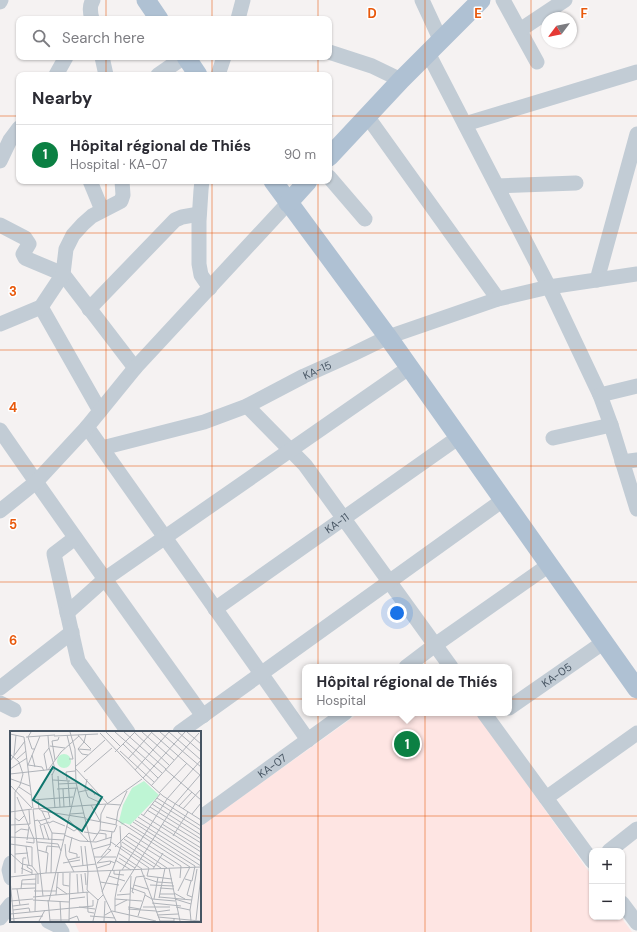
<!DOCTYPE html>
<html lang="en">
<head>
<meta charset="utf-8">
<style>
  :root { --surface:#fff; --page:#f7f7f7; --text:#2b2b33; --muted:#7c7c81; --line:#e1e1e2; --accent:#0b8043 }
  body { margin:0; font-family:"DM Sans",sans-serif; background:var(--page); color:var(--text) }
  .controls { position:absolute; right:12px; bottom:12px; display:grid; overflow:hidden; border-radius:8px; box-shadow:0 1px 3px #0004 }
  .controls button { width:36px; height:36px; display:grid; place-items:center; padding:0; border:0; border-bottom:1px solid var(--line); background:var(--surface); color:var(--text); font:20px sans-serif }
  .compass { position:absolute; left:541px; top:12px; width:36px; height:36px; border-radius:50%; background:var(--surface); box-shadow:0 1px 3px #0004; rotate:238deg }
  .you { position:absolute; left:397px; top:613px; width:14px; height:14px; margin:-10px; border:3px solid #fff; border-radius:50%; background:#1a73e8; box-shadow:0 0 0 6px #1a73e833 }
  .badge { display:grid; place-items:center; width:26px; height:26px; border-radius:50%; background:var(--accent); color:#fff; font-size:13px; font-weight:700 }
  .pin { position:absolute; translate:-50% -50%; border:2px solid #fff; box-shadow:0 1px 4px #0006 }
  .popup { position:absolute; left:302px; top:664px; width:210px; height:52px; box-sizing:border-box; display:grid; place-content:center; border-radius:8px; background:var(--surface); filter:drop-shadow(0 1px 3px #0005); font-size:13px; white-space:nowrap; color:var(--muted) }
  .popup b { font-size:15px; color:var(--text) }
  .popup::after { content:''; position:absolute; left:50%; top:100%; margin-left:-8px; border:8px solid transparent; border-top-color:var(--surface) }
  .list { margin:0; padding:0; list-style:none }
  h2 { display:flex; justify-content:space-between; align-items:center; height:52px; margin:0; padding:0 16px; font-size:17px }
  h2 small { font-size:13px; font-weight:400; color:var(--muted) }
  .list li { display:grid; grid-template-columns:26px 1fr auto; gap:12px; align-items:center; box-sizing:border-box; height:60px; padding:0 16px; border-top:1px solid var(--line) }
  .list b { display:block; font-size:15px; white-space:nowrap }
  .list p { margin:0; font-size:13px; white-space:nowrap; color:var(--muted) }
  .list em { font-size:13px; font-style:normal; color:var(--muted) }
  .icon { flex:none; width:22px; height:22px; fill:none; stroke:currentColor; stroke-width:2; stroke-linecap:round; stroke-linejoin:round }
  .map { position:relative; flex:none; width:637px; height:932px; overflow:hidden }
  .search { position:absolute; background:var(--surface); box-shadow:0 1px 3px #0004; left:16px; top:16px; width:316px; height:44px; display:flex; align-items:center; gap:10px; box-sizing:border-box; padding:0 14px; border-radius:8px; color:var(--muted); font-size:15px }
  .panel { position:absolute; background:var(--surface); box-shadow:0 1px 3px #0004; left:16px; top:72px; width:316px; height:112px; border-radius:8px }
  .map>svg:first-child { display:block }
  .medical { fill:#fee5e3 }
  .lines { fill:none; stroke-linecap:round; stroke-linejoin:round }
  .minor { stroke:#c2ccd5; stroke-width:15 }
  .major { stroke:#afc1d3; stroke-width:19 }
  .grid { fill:none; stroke:#e8590c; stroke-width:1; stroke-opacity:0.55 }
  .labels { text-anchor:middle; stroke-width:3; stroke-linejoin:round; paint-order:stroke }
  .street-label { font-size:11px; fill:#475563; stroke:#fff }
  .inset-road { fill:none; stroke:#afb3b9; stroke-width:1 }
  .view { fill:#0f766e; fill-opacity:0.15; stroke:#0f766e; stroke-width:2 }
  .inset-edge { fill:none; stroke:#475563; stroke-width:2 }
  .grid-label { font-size:13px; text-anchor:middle; font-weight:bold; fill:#e8590c; stroke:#fff; stroke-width:3; stroke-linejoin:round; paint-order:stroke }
</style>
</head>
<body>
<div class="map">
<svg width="637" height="932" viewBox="0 0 637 932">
  <rect width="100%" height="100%" fill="#f5f2f2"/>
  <!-- medical -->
  <path class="medical" d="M359,713h117l116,163v41h29l11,15h-553l-5,-11h126v-94z"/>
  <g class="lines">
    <!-- minor -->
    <g class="minor">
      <path d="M422,0l19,41"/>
      <path d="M503,0l34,62"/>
      <path d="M0,2l1,-2"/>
      <path d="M92,19c-2,-7 -3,-13 1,-19"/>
      <path d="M238,19l5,-19"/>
      <path d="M520,30l45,-30"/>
      <path d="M329,52l43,14 29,14"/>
      <path d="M428,53l121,234 51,108 11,30 26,84"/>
      <path d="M102,57l4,18"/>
      <path d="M56,75l10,-18"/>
      <path d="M158,75l26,-18"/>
      <path d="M218,75l6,-18"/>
      <path d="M367,116l131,183"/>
      <path d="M465,124l172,-52"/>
      <path d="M0,161l10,-21 9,-12"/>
      <path d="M329,177l36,42"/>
      <path d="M90,181l12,29"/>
      <path d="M202,181l-1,9 -2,31v43l2,11 9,13"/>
      <path d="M497,186l79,-3"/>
      <path d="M0,225l25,13 4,6 -6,10 2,4 38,16 72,94"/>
      <path d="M597,280l40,-146"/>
      <path d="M41,307l59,104"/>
      <path d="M89,309l86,-89 7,-3 17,-3"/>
      <path d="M0,324l41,-17 22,-33 3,-25 7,-14 10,-11 9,-8 29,-15 2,-6 -1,-14"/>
      <path d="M600,395l37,-9"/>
      <path d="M247,406l58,59 146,202"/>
      <path d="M87,427l221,313"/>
      <path d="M0,430c66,96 135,191 203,286"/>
      <path d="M553,438l58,-13"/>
      <path id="s1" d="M102,448l102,-26 43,-16 57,-30 49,-22 35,-17 110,-38 51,-12 88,-13"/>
      <path d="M622,462l15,-2"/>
      <path d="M0,511l36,-29 51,-55 48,-59 153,-165"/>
      <path d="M75,538l-21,16 24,107 50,71"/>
      <path id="s2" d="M215,609l244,-172"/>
      <path d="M67,613l38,-34 305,-212"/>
      <path d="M406,667l29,-22 114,-80"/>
      <path d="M0,688l72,-56"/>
      <path d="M0,703l14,7"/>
      <path id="s3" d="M509,708l95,-66"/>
      <path d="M484,713l108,148"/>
      <path d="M180,732l323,-232"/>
      <path d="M546,798l91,-65"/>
      <path id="s4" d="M200,818l145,-105"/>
      <path d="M609,851l28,-22"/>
      <path d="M11,863l-2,7 2,8"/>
      <path d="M622,903l15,20"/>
      <path d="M0,918l11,-14"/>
      <path d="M48,921l10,5 4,6"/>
    </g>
    <!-- major -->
    <g class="major">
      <path d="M146,0l13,19"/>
      <path d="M186,57l12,18"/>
      <path d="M329,157l72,-77 80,-80"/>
      <path d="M273,181l115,156 249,352"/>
      <path d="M288,203l20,-22"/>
    </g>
  </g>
  <!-- grid -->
  <path class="grid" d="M106,0v19M212,0v19M318,0v19M425,0v932M531,0v932M106,57v18M212,57v18M318,57v18M0,116h19M329,116h308M106,181v551M212,181v751M318,181v751M0,233h637M0,350h637M0,466h637M0,582h637M0,699h637M0,816h11M200,816h437M106,921v11"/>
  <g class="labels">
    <!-- street labels -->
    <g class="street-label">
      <text dy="4" stroke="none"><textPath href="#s1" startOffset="230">KA-15</textPath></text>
      <text dy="4" stroke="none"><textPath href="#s2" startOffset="149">KA-11</textPath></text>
      <text dy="4" stroke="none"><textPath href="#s3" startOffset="58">KA-05</textPath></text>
      <text dy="4" stroke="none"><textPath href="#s4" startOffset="89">KA-07</textPath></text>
    </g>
  </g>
  <!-- overview -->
  <g transform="translate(10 731)">
    <rect width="191" height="191" fill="#f5f2f2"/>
    <path d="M47 30a7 7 0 1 1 14 0a7 7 0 1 1-14 0ZM134,50l15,14 -29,30 -5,-2 -3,2 -3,-4 4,-16 9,-17z" fill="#bef5d4"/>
    <path class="inset-road" d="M21,1l-3,5 4,12h3M60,1l5,17 1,34 6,23M96,1l15,15M105,1l47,41M114,1l42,37M124,1l35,33M132,1l32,28M141,1l50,44M150,1l41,35M159,1l32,28M168,1l23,20M177,1l14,12M90,2l43,45M0,3l14,3M57,4l6,24h-4M68,4l6,7 2,-8M30,5l-12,29 14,2 2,4M38,5l1,12M44,5l44,-2M14,6l9,71M16,6l29,-2M113,13l35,34M40,15l15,2M68,18l6,-7 7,7M110,20l34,31M105,21l20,-20M0,23l9,8 4,12 -3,11 -5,7v81M4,24l2,-20M22,24l3,12M78,24l-6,-1 -4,-5 13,1M7,28l9,-8M118,28l24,-27M45,29l-3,-19 6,-1 1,-3M0,30l15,-20M65,36l30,-27M65,37l33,36M0,38l17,-11M155,38l36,31M37,39l-3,-16 5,-6 6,21 -3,6M38,39l13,-18 18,-16M125,39l34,-38M74,41l28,-24M0,43l45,-5M42,43l3,34M48,45l2,31M133,47l42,-46M133,47l20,18 38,24M1,48l19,7M77,48l-2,10 3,8 11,5 1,3M43,49l17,1M57,49l-1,-8 9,-1M58,50l2,26M48,53l22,-1M0,54l22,23M141,55l48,-53M9,56l12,8M47,58l20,-1M53,58l1,18M69,61l13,-3 3,6M149,62l28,-30M7,66l17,42v4l-8,-1M147,67l44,28M22,69l41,-3M28,69l1,9 3,2 10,22 -1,40M145,70l46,29M97,73l14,1M142,73l49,31M81,74l9,16M72,75l21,88 13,27M169,75l13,-14M140,76l51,32M23,78l10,87M23,78l74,-5 35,-25M173,78l18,-20M137,79l54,33M32,80l44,7M0,81l22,-3M60,83l14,-1M131,83l60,38M182,83l9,-11M133,85l17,-22M96,86l11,3 73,47 -12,24M128,86l63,40M5,87l4,3 6,-6M58,88l20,22M76,88l31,6M125,89l66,41M24,90l4,-1 3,5 8,-3M29,90l11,-3 -2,-6M123,91l68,44M39,92l4,-2 12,5M106,93l2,-13 9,-20M152,93l39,24M0,94l20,-1 -1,-14M30,94l4,14M34,94l5,15M120,94l65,41 -3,15 -7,-2M56,95l8,5 3,-2M90,99l14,2 3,-7M74,101l14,2M5,102l6,-4 7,1M42,102l13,1M88,102l8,1v5M119,102l52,33 -1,12M54,104l16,6 16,1 16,-5M116,105l48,30M163,105l15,-24M0,106l54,3M62,106l-3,15 8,2v3M114,108l43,29M17,109l2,-13M83,110l7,-11 1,-16 5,-10M27,111l21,2 3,7M101,111l38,26 -2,8M112,111l39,26M0,113l22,3v19l6,8v10M55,113l1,12 8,16M16,115l3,19M71,115l2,20M75,115l3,26M111,115l33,21M105,116l14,-14M83,118l18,-5M28,119l10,3 -2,20M36,121l1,-6 12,1M0,122l12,11 10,2M108,122l24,16M5,123l13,-1M84,126h22M91,126l9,-11 2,-14M109,127l16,10M58,129l12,-3M105,129l16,10M53,132l17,-3M87,132l14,-13 -3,-1M87,132l13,-2 5,2M18,134l-1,2 5,3v4M61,136l25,-3M11,137l11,5M87,137l13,-4 1,-3M159,137l11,53M131,138l19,52h14v-3M143,138l10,-16M104,139v4l10,1M112,139l45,-71 34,-39M102,140l9,-25 -1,-20M78,141l-1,18 11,10M53,142v12l6,1M75,142l1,12M12,143l1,-16h3M67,143l1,19M71,143l2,18M99,145l16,5M137,145l25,3M0,146l36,-4 155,-6M135,147l12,4 16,1M0,149l4,41M181,150l-4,14 5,2M90,151l19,3M11,153h15M124,154l14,4M140,154l24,1M47,156l10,7M121,157l14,5v2l7,4 23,2M150,157l14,1M2,158l23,-1M7,158l3,16M11,158l1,-9 14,-1M24,160h22M77,161l1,20 6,1M92,161l9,-21M110,161l55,-88 25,-29M124,162l-2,-1 4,-15 9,-1M164,162l11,6M150,163h14M46,164l2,-22M107,164l13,-1M23,166l56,-5M149,166l33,3M149,167l6,-30M59,168l16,-2M105,168l27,2M144,168l4,-22M165,168l16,5M23,169l36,2M38,169l2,21M0,170l23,-2M39,170l27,-113M50,170l1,20M142,172l29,3M3,175l16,-2M105,175l12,-6M69,176l16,2M118,176l12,2M133,176h27M166,176l14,3M118,178l28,2M3,179l16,-2 1,4M25,180l1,-37M105,181v-14l5,-28M146,181l14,-2M0,183l83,-8v-6M95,184l7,-4 44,10M147,184l21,-1M80,185l25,2M128,185l7,-21M148,186l42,4M0,188l33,-3M59,188l8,-3 2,5M40,189h19M186,189l5,-45M29,190l6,-11M59,190l1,-48M83,190l5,-21 5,-5M94,190l1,-20M119,190l2,-45M181,190l-1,-11 7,-41"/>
    <path class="view" d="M43,36l49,30 -20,34 -49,-31z"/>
    <rect width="191" height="191" class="inset-edge"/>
  </g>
  <g class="grid-label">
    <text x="372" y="18">D</text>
    <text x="478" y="18">E</text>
    <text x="584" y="18">F</text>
    <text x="13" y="296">3</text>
    <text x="13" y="412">4</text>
    <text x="13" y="529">5</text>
    <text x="13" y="645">6</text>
  </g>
</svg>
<div class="controls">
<button>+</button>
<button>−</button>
</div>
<svg class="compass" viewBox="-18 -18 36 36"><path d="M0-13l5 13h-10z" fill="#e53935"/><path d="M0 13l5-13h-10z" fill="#7c7c81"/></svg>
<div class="you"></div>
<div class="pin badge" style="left:407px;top:744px">1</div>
<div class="popup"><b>Hôpital régional de Thiés</b>Hospital</div>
<div class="search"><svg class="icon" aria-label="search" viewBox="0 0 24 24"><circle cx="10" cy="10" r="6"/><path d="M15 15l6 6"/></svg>Search here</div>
<section class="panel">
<h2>Nearby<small></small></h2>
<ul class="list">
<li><span class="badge">1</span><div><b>Hôpital régional de Thiés</b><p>Hospital · KA-07</p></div><em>90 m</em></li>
</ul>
</section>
</div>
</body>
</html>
